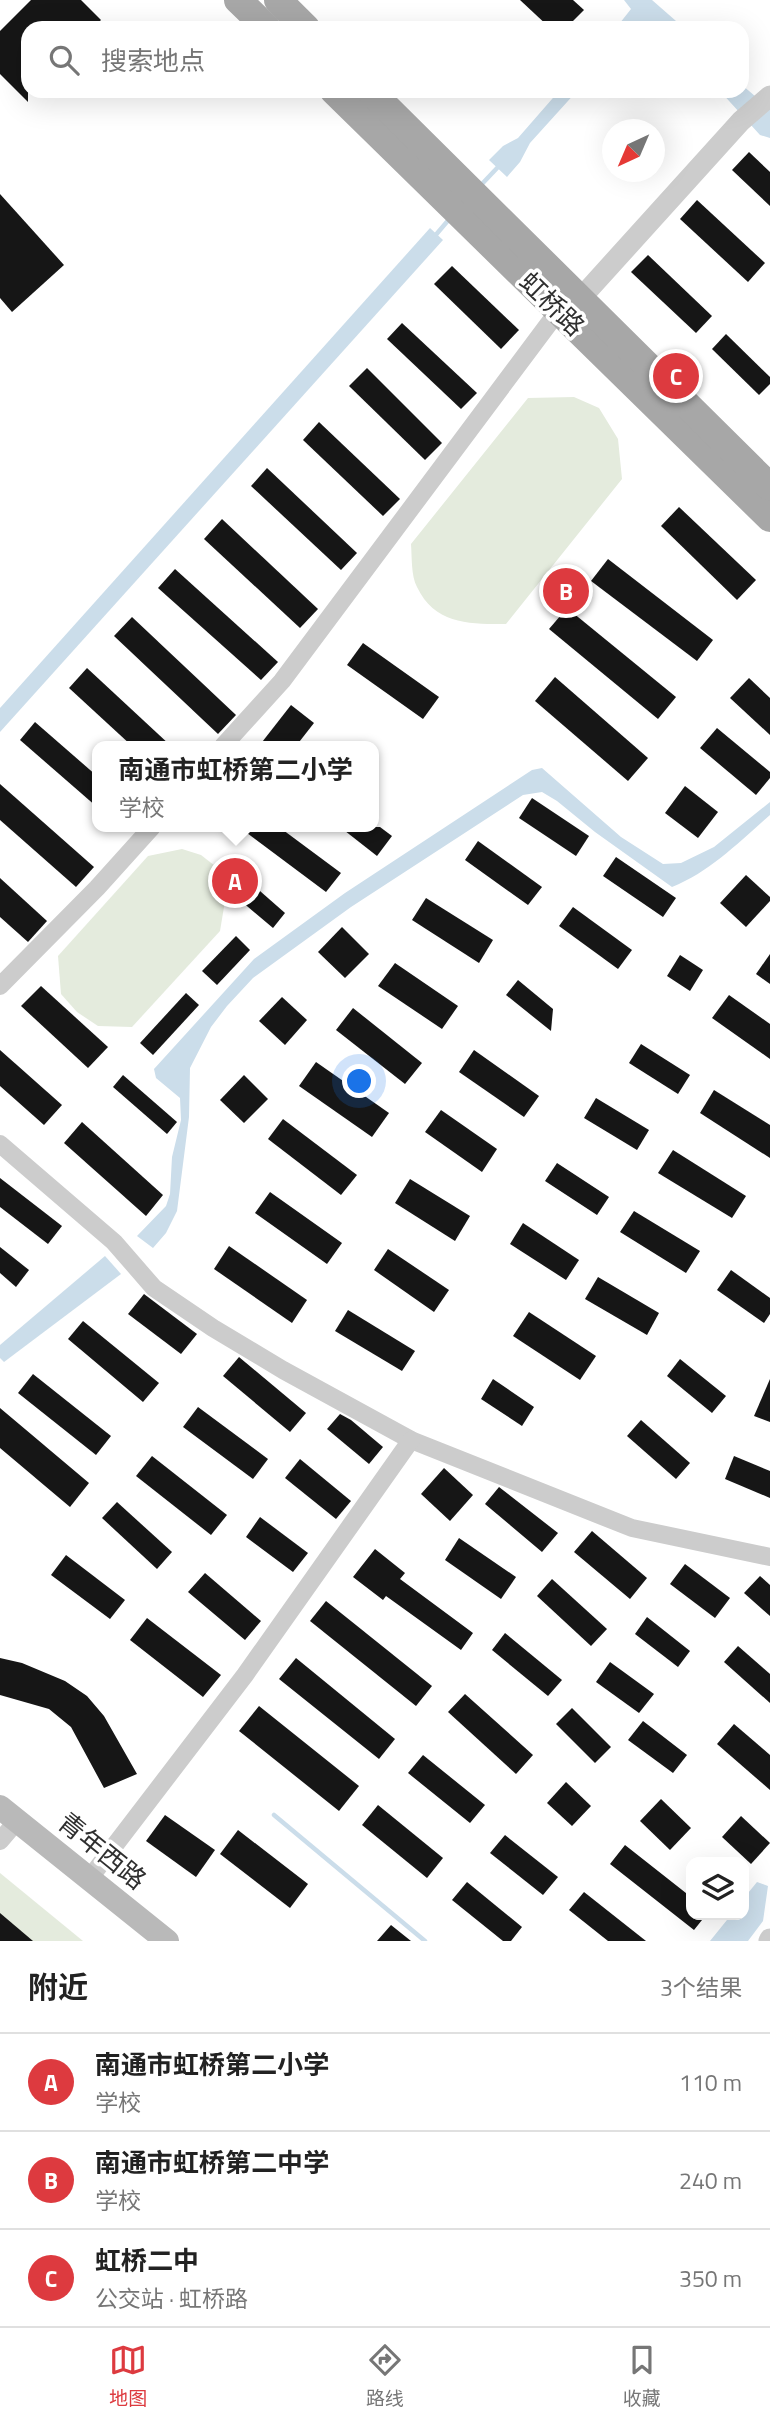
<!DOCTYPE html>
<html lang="zh">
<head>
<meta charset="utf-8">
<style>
  :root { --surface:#fff; --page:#f6f6f6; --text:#222; --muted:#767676; --line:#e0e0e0; --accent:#dd3a3f }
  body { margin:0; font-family:"Titillium Web","Noto Sans SC",sans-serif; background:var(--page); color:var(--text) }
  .controls { position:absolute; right:21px; bottom:21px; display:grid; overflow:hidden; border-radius:14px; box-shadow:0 7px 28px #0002 }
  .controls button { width:63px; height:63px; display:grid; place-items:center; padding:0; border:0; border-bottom:2px solid var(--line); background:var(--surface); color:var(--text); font:35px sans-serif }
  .compass { position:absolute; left:602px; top:119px; width:63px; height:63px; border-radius:50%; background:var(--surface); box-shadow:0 7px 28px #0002; rotate:224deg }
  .you { position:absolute; left:360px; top:1082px; width:24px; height:24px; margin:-18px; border:5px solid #fff; border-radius:50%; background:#1a73e8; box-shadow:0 0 0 10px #1a73e833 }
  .badge { display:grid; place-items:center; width:46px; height:46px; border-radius:50%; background:var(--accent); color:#fff; font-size:23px; font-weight:700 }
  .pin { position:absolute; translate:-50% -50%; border:4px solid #fff; box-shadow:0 2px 7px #0006 }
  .popup { position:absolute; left:92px; top:741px; width:287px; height:91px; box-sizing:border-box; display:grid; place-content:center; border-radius:14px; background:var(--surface); filter:drop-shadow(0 2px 5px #0005); font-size:23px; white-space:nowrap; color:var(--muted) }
  .popup b { font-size:26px; color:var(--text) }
  .popup::after { content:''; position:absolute; left:50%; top:100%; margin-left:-14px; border:14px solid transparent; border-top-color:var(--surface) }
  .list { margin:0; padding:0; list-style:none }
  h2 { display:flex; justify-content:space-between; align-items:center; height:91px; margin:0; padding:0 28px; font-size:30px }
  h2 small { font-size:23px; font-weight:400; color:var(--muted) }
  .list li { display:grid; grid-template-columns:46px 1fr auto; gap:21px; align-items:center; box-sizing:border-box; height:98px; padding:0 28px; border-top:2px solid var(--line) }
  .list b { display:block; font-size:26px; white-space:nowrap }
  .list p { margin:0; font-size:23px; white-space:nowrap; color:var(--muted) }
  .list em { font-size:23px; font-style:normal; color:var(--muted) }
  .icon { flex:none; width:38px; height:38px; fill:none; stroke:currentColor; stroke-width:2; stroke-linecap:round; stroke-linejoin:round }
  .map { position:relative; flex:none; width:770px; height:1941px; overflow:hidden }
  .search { position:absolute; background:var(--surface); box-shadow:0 7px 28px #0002; left:21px; right:21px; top:21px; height:77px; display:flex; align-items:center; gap:18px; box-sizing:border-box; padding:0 24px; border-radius:21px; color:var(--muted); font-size:26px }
  .sheet { height:385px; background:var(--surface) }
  nav { display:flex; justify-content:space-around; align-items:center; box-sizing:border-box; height:98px; border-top:2px solid var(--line); background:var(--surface); font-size:19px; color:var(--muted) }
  nav a { display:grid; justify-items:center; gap:4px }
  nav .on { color:var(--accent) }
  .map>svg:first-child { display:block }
  .green { fill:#e4ebdd }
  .water { fill:#cbddea }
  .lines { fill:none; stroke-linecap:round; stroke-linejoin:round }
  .stream { stroke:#cbddea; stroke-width:4.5 }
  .building { fill:#161616 }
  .minor { stroke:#ccc; stroke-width:18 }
  .tertiary { stroke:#ccc; stroke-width:21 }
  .secondary { stroke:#b9b9b9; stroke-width:24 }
  .primary { stroke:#a7a7a7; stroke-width:28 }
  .labels { text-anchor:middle; stroke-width:7; stroke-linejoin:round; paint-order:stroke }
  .street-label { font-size:26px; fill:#2f2f2f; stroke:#fff }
</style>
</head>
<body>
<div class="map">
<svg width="770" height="1941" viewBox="0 0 770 1941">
  <rect width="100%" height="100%" fill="#fff"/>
  <!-- green -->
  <g class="green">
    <path d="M574,397l25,11 19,31 4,40 -116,145c-36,0 -71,1 -89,-37 -6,-11 -5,-30 -6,-43l117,-146z"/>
    <path d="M182,849l19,6 14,11 11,29 -6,36 -88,96 -34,-1 -21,-14 -16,-18 -3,-38 90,-100z"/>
    <path d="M0,1873l83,68h-83z"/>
  </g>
  <!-- water -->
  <g class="water">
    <path d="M624,0h28l32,28h-28l-5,-5 -10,-1 -8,6h-17l15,-19z"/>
    <path d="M742,85l28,24v29l-10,-3 -40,-44h22z"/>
    <path d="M559,91h18l-47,52 -10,19 -13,15 -18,-17 14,-14 15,-8z"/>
    <path d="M430,228l13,12 -443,492v-24z"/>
    <path d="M542,768l79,69 42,27 18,-1 33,-16 56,-45v13c-30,26 -60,57 -98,72l-77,-55 -38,-31 -15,-9 -19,3 -172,112 -98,71 -26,28 -16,21 -21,41 -1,49 -12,94 -11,22 -13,15 -16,-12 29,-30 4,-12 2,-37 9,-37 -1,-22 -24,-20 -2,-9 100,-110 91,-66 187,-123z"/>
    <path d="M105,1256l16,18 -117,88 -4,-4v-13z"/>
    <path d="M757,1882l11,4 -5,35 -15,20h-38l21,-26h13v-17z"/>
  </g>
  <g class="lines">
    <!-- stream -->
    <g class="stream">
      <path d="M481,185l18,-19"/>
      <path d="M434,237l17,-20"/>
      <path d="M274,1815l151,126"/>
    </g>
  </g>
  <!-- building -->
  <g class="building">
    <path d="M31,0h50l20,20 -8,8h-65v74l-28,-28v-43z"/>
    <path d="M520,0h53l11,10 -18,18h-16z"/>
    <path d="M749,152l21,20v34l-38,-36z"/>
    <path d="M0,194l64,71 -52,47 -12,-14z"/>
    <path d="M697,200l68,63 -17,19 -68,-63z"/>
    <path d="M648,255l64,61 -16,17 -65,-61z"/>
    <path d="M452,266l67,64 -18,19 -67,-65z"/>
    <path d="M402,323l75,70 -16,16 -74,-70z"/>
    <path d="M726,334l44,43v7l-11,11 -47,-46z"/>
    <path d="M367,368l75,75 -17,17 -76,-74z"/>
    <path d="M319,422l81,77 -17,17 -80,-76z"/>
    <path d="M267,468l90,85 -16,17 -90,-84z"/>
    <path d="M679,507l77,73 -19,20 -76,-74z"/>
    <path d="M222,519l96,90 -18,19 -96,-89z"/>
    <path d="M608,559l105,81 -16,21 -106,-80z"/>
    <path d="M175,569l103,93 -17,18 -103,-92z"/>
    <path d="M567,608l109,89 -18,22 -109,-90z"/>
    <path d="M132,617l104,98 -18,19 -104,-98z"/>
    <path d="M363,643l76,54 -16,22 -76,-54z"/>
    <path d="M87,668l84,78h-39l-63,-58z"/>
    <path d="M555,677l93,81 -20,23 -93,-80z"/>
    <path d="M749,678l21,20v37l-40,-37z"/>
    <path d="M291,705l23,18 -18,23h-37z"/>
    <path d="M35,722l62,54v31l-77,-67z"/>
    <path d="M717,728l53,44v6l-14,17 -56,-47z"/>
    <path d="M0,784l94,83 -18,20 -76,-67z"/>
    <path d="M685,786l33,26 -20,26 -33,-25z"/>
    <path d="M532,798l57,38 -13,20 -57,-38z"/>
    <path d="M239,827h40l62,46 -15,19z"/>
    <path d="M340,827h40l12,9 -15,20z"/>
    <path d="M478,841l64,46 -14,18 -63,-45z"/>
    <path d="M616,857l60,41 -13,19 -60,-41z"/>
    <path d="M746,875l24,22v4l-24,26 -26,-24z"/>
    <path d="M0,878l47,43 -19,21 -28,-25z"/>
    <path d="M252,884l33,29 -12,15 -32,-27z"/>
    <path d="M426,898l67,42 -14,23 -67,-43z"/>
    <path d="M573,907l59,43 -14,19 -59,-43z"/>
    <path d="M342,927l27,27 -24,24 -27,-26z"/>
    <path d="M236,936l14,14 -33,35 -15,-14z"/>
    <path d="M770,954v30l-14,-10z"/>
    <path d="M680,955l23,15 -13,21 -23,-15z"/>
    <path d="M395,963l63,43 -16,23 -64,-43z"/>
    <path d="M518,980l35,29 -2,22 -45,-36z"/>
    <path d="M41,986l67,61 -20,21 -67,-62z"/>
    <path d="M186,993l13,12 -46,50 -13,-12z"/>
    <path d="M729,995l41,29v35l-58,-41z"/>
    <path d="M282,997l25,23 -22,25 -26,-24z"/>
    <path d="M353,1008l69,55 -17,21 -69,-54z"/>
    <path d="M641,1044l49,31 -12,19 -49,-31z"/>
    <path d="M0,1050l62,55 -18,20 -44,-39z"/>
    <path d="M474,1050l65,46 -15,21 -65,-45z"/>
    <path d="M316,1062l73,51 -17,24 -73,-51z"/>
    <path d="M123,1075l54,47 -10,12 -54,-47z"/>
    <path d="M244,1075l24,24 -24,24 -24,-23z"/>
    <path d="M714,1090l56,35v33l-70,-45z"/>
    <path d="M596,1098l53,32 -12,20 -53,-32z"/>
    <path d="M441,1110l56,39 -15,23 -57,-40z"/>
    <path d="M283,1119l74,56 -16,20 -73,-56z"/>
    <path d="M82,1122l81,73 -17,21 -82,-73z"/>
    <path d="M673,1150l73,46 -14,22 -74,-45z"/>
    <path d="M557,1163l52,34 -12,18 -52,-34z"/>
    <path d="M0,1178l62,48 -14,18 -48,-37z"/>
    <path d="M410,1179l60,37 -15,25 -60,-38z"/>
    <path d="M270,1192l72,51 -15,21 -72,-51z"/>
    <path d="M634,1211l66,40 -14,22 -66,-41z"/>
    <path d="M523,1223l56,37 -13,20 -56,-36z"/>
    <path d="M229,1246l78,54 -15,23 -78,-54z"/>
    <path d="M0,1247l29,23 -13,17 -16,-14z"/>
    <path d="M388,1249l61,41 -15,22 -60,-42z"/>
    <path d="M731,1270l39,28v16l-6,9 -47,-33z"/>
    <path d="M598,1277l61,36 -12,22 -62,-36z"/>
    <path d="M144,1294l53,40 -16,20 -53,-40z"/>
    <path d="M348,1310l67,41 -13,20 -67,-40z"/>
    <path d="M529,1312l67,44 -16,24 -67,-44z"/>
    <path d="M83,1321l76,62 -16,19 -75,-63z"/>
    <path d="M239,1357l67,56 -16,19 -67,-56z"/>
    <path d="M680,1359l46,37 -14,17 -45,-37z"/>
    <path d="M33,1374l78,62 -15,19 -78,-62z"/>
    <path d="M493,1379l41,28 -12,19 -41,-27z"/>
    <path d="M770,1379v43l-16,-6z"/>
    <path d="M198,1407l70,52 -15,20 -70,-52z"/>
    <path d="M0,1408l89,75 -19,24 -70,-59z"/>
    <path d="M340,1414l11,6 32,27 -14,17 -42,-35z"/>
    <path d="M641,1420l49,43 -14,16 -49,-43z"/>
    <path d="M152,1456l75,59 -16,20 -75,-59z"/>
    <path d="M734,1456l36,15v27l-45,-19z"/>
    <path d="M300,1459l51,42 -15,18 -51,-41z"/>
    <path d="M444,1468l29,27 -23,26 -29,-27z"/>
    <path d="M499,1487l59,46 -16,19 -57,-48z"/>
    <path d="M117,1502l55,50 -15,17 -55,-51z"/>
    <path d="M260,1517l48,36 -15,19 -47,-35z"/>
    <path d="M592,1531l55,47 -17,21 -56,-47z"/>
    <path d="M459,1538l57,39 -15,22 -56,-39z"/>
    <path d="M375,1549l30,24 -5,6 73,54 -12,17 -75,-54 -3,4 -30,-23z"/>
    <path d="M66,1555l59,45 -15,19 -59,-44z"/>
    <path d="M685,1564l45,34 -15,20 -45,-34z"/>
    <path d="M205,1573l56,48 -16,19 -57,-48z"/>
    <path d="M760,1576l10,9v31l-26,-23z"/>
    <path d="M552,1579l55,50 -16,17 -54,-50z"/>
    <path d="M326,1601l106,85 -16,20 -106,-85z"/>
    <path d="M647,1617l43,34 -12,16 -43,-33z"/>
    <path d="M147,1618l74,57 -18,22 -73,-57z"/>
    <path d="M505,1633l57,47 -14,16 -56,-46z"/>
    <path d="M738,1646l32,28v29l-46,-41z"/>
    <path d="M0,1658l22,5 43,18 22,15 17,20 33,58 -33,14 -33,-61 -22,-18 -49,-14z"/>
    <path d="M296,1658l99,81 -16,20 -100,-80z"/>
    <path d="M610,1662l44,32 -15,19 -43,-31z"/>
    <path d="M465,1694l68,61 -17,19 -68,-62z"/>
    <path d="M259,1706l100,80 -20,25 -100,-80z"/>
    <path d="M572,1708l39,39 -16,16 -39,-39z"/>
    <path d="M643,1721l44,34 -14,18 -45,-33z"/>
    <path d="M734,1724l36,31v35l-53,-46z"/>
    <path d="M423,1755l62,50 -15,18 -62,-50z"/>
    <path d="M566,1782l25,24 -19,20 -25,-23z"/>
    <path d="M661,1799l30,29 -21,22 -30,-29z"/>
    <path d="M378,1805l65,53 -16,20 -65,-53z"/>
    <path d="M165,1815l50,35 -19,27 -50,-36z"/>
    <path d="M741,1816l29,27 -19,21 -29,-27z"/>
    <path d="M238,1830l70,54 -18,24 -70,-54z"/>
    <path d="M505,1835l53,42 -15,18 -53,-42z"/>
    <path d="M625,1845l66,52v18h15l-12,15 -84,-66z"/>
    <path d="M467,1882l55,45 -11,14h-8l-51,-41z"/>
    <path d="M584,1892l62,49h-38l-39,-31z"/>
    <path d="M0,1913l33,28h-33z"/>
    <path d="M391,1925l20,16h-34z"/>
  </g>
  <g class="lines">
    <!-- minor -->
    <g class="minor">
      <path d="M223,746l59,-65 277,-371"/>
      <path d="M0,986l97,-98 55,-61"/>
      <path d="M0,1144l114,98 40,46 59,40 70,42 128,70 221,88 138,29"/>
      <path d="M0,1841l17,-20"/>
      <path d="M89,1879l156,-204 166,-235"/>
    </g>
    <!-- tertiary -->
    <g class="tertiary">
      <path d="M580,299l161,-178 29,-25"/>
      <path d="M769,1941l1,-2"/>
    </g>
    <!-- secondary -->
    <path class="secondary" d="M0,1807l167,134"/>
    <!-- primary -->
    <g class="primary">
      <path d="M238,0l29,28"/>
      <path d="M278,0l28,28"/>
      <path d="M334,91l436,427"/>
      <path d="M370,91l400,396"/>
    </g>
  </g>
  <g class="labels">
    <!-- street labels -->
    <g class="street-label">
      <text transform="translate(552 304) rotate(44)" y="9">虹桥路</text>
      <text transform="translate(102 1851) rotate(39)" y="9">青年西路</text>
    </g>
  </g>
</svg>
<div class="controls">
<button><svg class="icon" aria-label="layers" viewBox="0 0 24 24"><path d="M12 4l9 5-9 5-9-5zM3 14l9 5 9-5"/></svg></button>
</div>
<svg class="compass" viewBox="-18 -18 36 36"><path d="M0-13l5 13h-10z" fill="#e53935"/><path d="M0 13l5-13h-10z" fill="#767676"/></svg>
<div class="you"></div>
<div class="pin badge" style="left:235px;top:881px">A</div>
<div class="popup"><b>南通市虹桥第二小学</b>学校</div>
<div class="pin badge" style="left:566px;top:591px">B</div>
<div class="pin badge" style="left:676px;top:376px">C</div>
<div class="search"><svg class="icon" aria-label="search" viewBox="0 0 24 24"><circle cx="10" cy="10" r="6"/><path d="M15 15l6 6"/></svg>搜索地点</div>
</div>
<section class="sheet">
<h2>附近<small>3个结果</small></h2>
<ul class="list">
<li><span class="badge">A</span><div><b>南通市虹桥第二小学</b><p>学校</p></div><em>110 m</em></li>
<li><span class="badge">B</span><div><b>南通市虹桥第二中学</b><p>学校</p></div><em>240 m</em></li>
<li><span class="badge">C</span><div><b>虹桥二中</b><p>公交站 · 虹桥路</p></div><em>350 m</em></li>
</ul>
</section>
<nav>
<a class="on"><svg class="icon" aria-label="map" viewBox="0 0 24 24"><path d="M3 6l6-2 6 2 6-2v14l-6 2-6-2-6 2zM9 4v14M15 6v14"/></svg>地图</a>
<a><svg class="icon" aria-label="directions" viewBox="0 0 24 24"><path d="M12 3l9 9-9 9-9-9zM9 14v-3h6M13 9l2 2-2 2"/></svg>路线</a>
<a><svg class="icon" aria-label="saved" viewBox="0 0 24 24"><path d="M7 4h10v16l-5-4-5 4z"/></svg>收藏</a>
</nav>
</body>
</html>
